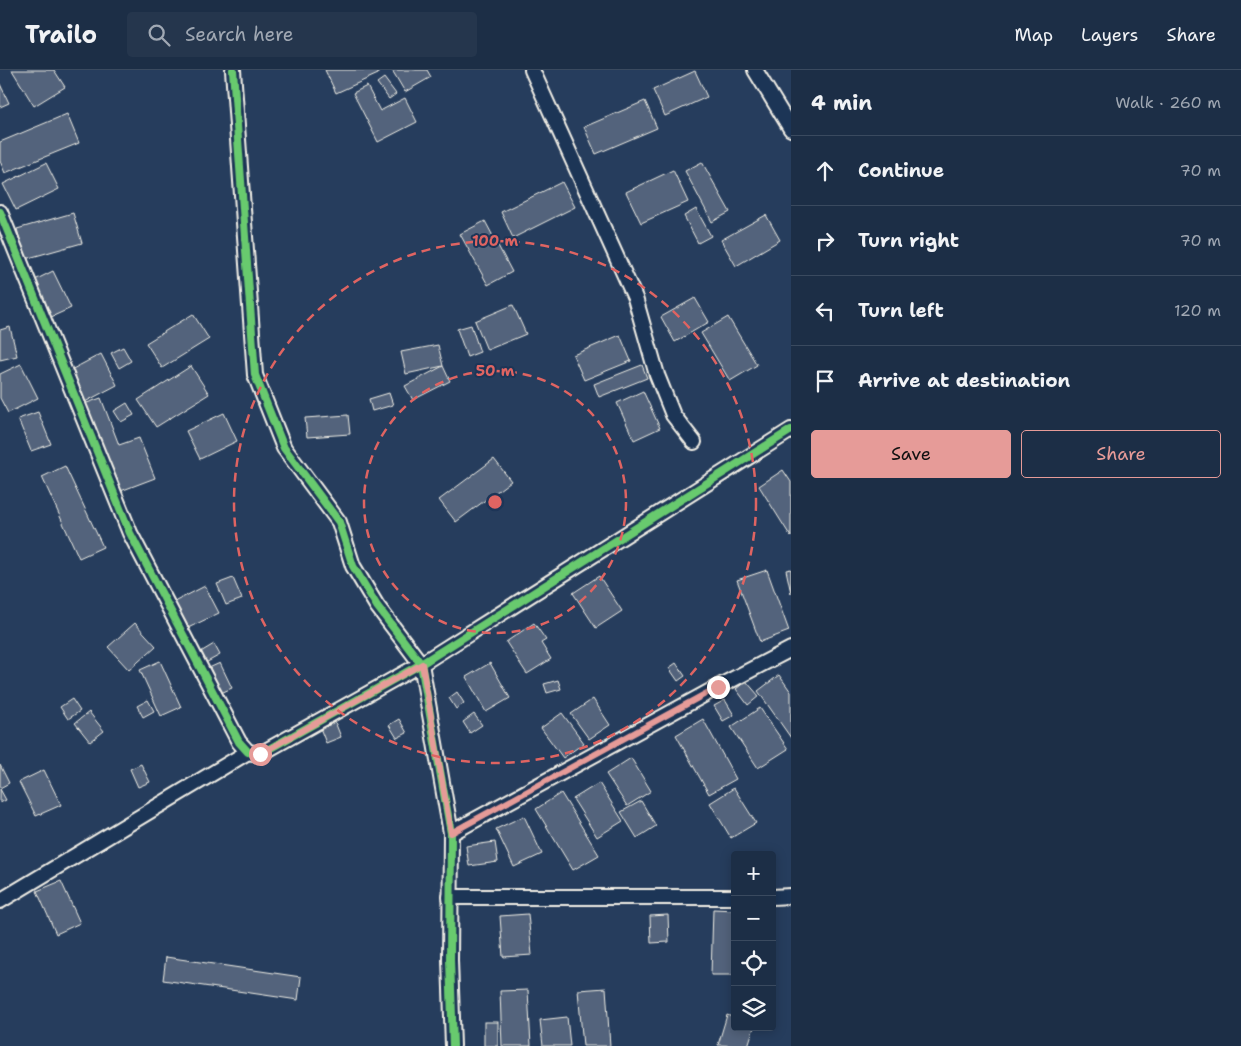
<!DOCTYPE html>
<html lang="en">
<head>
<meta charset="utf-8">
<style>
  :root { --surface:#1c2e46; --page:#25364d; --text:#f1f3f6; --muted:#a0a8b3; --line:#3a4a5f; --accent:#e69b98 }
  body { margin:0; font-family:"Shantell Sans",sans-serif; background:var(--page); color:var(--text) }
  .controls { position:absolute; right:15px; bottom:15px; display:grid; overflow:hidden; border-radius:5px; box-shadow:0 2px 12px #0003 }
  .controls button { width:45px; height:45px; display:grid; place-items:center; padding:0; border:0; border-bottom:1px solid var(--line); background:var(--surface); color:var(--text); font:25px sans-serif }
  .stop { position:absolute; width:15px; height:15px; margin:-11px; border:4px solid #e69b98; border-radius:50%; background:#fff }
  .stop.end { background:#e69b98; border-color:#fff; box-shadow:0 1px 5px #0008 }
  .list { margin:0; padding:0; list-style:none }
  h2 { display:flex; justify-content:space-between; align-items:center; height:65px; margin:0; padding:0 20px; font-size:21px }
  h2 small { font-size:16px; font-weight:400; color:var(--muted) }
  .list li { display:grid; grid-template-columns:32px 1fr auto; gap:15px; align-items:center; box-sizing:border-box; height:70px; padding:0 20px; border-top:1px solid var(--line) }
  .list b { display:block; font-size:19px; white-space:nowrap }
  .list em { font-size:16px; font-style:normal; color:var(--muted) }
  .actions { display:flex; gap:10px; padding:15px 20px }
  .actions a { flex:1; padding:11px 0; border:1px solid var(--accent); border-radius:5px; text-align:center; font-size:18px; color:var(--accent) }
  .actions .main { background:var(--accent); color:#111 }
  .icon { flex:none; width:28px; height:28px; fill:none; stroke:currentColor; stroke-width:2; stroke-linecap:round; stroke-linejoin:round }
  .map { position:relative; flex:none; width:791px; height:976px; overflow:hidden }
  header { display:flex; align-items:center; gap:30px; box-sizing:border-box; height:70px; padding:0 25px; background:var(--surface); border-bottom:1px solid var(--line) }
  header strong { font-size:24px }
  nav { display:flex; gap:28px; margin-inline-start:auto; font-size:18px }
  .search { width:350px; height:45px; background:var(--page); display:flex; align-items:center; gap:12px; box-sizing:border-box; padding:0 18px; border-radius:5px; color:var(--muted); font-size:19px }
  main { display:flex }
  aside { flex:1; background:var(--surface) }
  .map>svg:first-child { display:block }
  .building { fill:#52647b; stroke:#f4f1e8 }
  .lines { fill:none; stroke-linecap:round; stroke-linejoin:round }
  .street-casing { stroke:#f4f1e8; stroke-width:18 }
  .street { stroke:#1d3557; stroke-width:14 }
  .cycleway-casing { stroke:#1d3557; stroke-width:11 }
  .cycleway { stroke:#67ca6e; stroke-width:8 }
  .route { stroke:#e69b98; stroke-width:6 }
  .ring { fill:none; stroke:#df6462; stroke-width:2.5; stroke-dasharray:9 6 }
  .centre { fill:#df6462; stroke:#1d3557; stroke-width:2.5 }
  .ring-label { font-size:15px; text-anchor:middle; font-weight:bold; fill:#df6462; stroke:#1d3557; stroke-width:4; stroke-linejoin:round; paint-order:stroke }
</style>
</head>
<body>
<header>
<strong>Trailo</strong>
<div class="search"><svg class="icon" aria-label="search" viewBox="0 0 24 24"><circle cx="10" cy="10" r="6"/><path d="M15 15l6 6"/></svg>Search here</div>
<nav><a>Map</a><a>Layers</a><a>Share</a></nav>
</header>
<main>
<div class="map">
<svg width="791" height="976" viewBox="0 0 791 976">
  <rect width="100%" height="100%" fill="#263d5d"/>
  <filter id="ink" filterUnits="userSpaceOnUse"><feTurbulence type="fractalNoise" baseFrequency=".02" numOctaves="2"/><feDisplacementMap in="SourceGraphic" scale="10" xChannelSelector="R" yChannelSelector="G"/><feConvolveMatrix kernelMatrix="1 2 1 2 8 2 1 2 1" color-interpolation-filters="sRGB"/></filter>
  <g filter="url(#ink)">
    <!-- building -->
    <g class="building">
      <path d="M12,0h42l11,17 -31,19z"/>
      <path d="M325,0h52l1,4 -42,19z"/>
      <path d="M392,0h35l4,7 -26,15z"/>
      <path d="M695,1l12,26 -42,19 -12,-26z"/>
      <path d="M384,8l12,16 -7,5 -12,-16z"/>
      <path d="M0,14l9,19 -9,4z"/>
      <path d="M367,16l13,25 25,-13 12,24 -39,20 -25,-49z"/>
      <path d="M645,31l12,27 -61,26 -12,-27z"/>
      <path d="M67,44l12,29 -74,30 -5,-12v-19z"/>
      <path d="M702,92l28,50 -18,10 -27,-51z"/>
      <path d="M46,93l13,26 -43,21 -13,-26z"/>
      <path d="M673,100l15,32 -47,21 -15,-31z"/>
      <path d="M562,112l13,25 -62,31 -12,-26z"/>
      <path d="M696,139l15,27 -13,7 -14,-27z"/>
      <path d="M73,143l9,30 -57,16 -8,-30z"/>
      <path d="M766,145l14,25 -44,26 -15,-26z"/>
      <path d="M485,151l27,51 -24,13 -28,-51z"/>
      <path d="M53,201l18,37 -22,10 -18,-36z"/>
      <path d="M695,228l14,24 -34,20 -14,-25z"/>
      <path d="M513,235l13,29 -39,16 -12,-29z"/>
      <path d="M193,244l16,25 -47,29 -16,-25z"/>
      <path d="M728,247l29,48 -27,16 -29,-48z"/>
      <path d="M471,255l9,27 -13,5 -10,-28z"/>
      <path d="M10,257l7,29 -17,4v-30z"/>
      <path d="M620,265l11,26 -47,19 -11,-25z"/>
      <path d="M438,275l5,21 -37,8 -5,-22z"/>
      <path d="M123,277l8,14 -12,7 -8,-15z"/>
      <path d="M101,284l16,31 -34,18 -16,-31z"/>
      <path d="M21,294l17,34 -30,15 -8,-15v-24z"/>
      <path d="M642,295l5,13 -48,19 -5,-13z"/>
      <path d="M191,296l18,28 -53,33 -18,-27z"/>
      <path d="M443,296l7,15 -37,19 -8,-14z"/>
      <path d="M643,321l17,37 -26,12 -17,-37z"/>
      <path d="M389,323l4,12 -21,6 -3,-12z"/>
      <path d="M101,328l18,47 20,-7 16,40 -37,14 -34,-88z"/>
      <path d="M127,333l7,12 -13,7 -7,-11z"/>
      <path d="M38,342l13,32 -20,7 -13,-32z"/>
      <path d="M224,343l13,28 -37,18 -14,-28z"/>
      <path d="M348,345l2,19 -43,3 -2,-19z"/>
      <path d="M494,389l17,22 -55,41 -17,-22z"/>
      <path d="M65,396l38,81 -24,11 -37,-81z"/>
      <path d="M783,400l8,12v55l-32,-51z"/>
      <path d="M791,499v24l-5,-23z"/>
      <path d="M767,500l22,61 -29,11 -23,-62z"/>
      <path d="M599,506l23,35 -26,17 -23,-35z"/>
      <path d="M233,508l9,21 -16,6 -9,-21z"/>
      <path d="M205,516l14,27 -31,15 -14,-26z"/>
      <path d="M135,553l21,23 -27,24 -21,-23z"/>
      <path d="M534,553l12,17 -5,3 10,16 -24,15 -21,-32z"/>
      <path d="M214,574l6,11 -20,11 -6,-10z"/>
      <path d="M160,591l21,46 -20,9 -21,-46z"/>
      <path d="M220,593l12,25 -20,9 -12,-25z"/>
      <path d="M490,593l20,35 -24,14 -20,-35z"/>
      <path d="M676,593l9,13 -7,5 -9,-13z"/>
      <path d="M779,605l12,17v46l-33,-47z"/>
      <path d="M558,610l3,9 -14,4 -3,-9z"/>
      <path d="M746,611l13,15 -11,9 -12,-16z"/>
      <path d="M457,622l7,11 -8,6 -7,-11z"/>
      <path d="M72,629l8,12 -12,8 -8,-12z"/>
      <path d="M593,629l17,26 -21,14 -18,-25z"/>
      <path d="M148,630l6,11 -11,6 -6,-11z"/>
      <path d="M725,630l9,15 -11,6 -9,-15z"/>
      <path d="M760,638l28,41 -30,19 -27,-41z"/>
      <path d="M89,642l15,19 -14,11 -15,-19z"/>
      <path d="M562,643l22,30 -21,15 -22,-30z"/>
      <path d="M474,644l8,11 -12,8 -7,-11z"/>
      <path d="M333,647l8,20 -15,6 -8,-20z"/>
      <path d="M399,649l8,14 -10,5 -8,-13z"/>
      <path d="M703,649l33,60 -27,15 -33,-59z"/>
      <path d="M631,688l20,33 -24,15 -21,-32z"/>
      <path d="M141,694l9,18 -12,5 -8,-18z"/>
      <path d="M0,695l9,18 -9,5z"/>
      <path d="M44,700l17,35 -25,11 -17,-34z"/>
      <path d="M599,713l24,38 -26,16 -24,-38z"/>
      <path d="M734,718l22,35 -25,15 -21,-35z"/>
      <path d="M0,719l6,11 -6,3z"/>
      <path d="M561,723l38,62 -26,15 -37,-61z"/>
      <path d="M641,731l15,25 -19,12 -16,-26z"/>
      <path d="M524,746l18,38 -28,13 -18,-38z"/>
      <path d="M495,772l3,20 -29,4 -3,-20z"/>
      <path d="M61,811l19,42 -24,11 -19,-43z"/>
      <path d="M713,839l22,1v65h-24z"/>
      <path d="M528,844l4,41 -29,2 -3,-41z"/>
      <path d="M668,845l1,27 -18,1 -1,-27z"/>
      <path d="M166,887l135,20 -3,23 -135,-20z"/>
      <path d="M606,918l4,58h-27l-5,-56z"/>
      <path d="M528,920l3,56h-29l-2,-55z"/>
      <path d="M727,945l8,3v9h19l-6,19 -30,-1z"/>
      <path d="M567,947l3,29h-27l-3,-26z"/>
      <rect x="484" y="952" width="14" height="24"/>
    </g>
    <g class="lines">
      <!-- street casing -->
      <g class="street-casing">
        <g id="street">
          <path d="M233,0l22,305 29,73 55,74 14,44 24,40 44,58 30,169 -1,127 3,86"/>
          <path d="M532,0l103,228 22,77 16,40 21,27"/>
          <path d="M755,0l36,59"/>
          <path d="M0,142l130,321 109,209 9,10 12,2 161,-90 370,-234"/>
          <path d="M451,763l267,-146 73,-38"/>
          <path d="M450,827h285"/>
          <path d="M772,827l19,-1"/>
          <path d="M0,831l248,-149"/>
        </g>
      </g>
      <!-- street -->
      <use href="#street" class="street"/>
      <!-- cycleway casing -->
      <g class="cycleway-casing">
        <g id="cycleway">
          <path d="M233,0l22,305 29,73 55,74 14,44 24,40 44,58 30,169 -1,127 3,86"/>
          <path d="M0,142l130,321 109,209 9,10 12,2 161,-90 370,-234"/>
        </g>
      </g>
      <!-- cycleway -->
      <use href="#cycleway" class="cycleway"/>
    </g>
  </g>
  <g class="lines" filter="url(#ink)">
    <!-- route -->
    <path class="route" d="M260,684l162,-90 29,169 267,-146"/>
  </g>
  <!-- distance rings -->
  <g class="ring">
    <circle cx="495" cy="432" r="131"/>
    <circle cx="495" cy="432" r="261"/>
  </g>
  <circle cx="495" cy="432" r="8" class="centre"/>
  <g class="ring-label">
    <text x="495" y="176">100 m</text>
    <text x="495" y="306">50 m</text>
  </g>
</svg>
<div class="controls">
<button>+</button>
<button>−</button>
<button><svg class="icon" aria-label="locate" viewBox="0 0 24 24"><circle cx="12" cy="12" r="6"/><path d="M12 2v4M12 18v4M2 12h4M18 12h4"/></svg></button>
<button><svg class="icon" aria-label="layers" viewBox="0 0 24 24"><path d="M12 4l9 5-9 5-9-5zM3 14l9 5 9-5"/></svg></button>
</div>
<div class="stop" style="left:260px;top:684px"></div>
<div class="stop end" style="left:718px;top:617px"></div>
</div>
<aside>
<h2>4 min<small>Walk · 260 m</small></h2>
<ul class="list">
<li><svg class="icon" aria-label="ahead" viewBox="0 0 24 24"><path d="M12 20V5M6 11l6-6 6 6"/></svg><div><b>Continue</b></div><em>70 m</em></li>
<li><svg class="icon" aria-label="right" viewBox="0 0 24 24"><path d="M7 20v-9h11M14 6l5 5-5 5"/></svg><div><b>Turn right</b></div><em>70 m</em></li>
<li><svg class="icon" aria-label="left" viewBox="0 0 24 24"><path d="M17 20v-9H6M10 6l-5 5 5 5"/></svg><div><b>Turn left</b></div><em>120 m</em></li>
<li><svg class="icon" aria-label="arrive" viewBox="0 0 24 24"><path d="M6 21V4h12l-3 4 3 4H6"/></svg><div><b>Arrive at destination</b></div></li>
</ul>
<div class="actions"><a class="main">Save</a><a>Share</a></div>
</aside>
</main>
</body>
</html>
